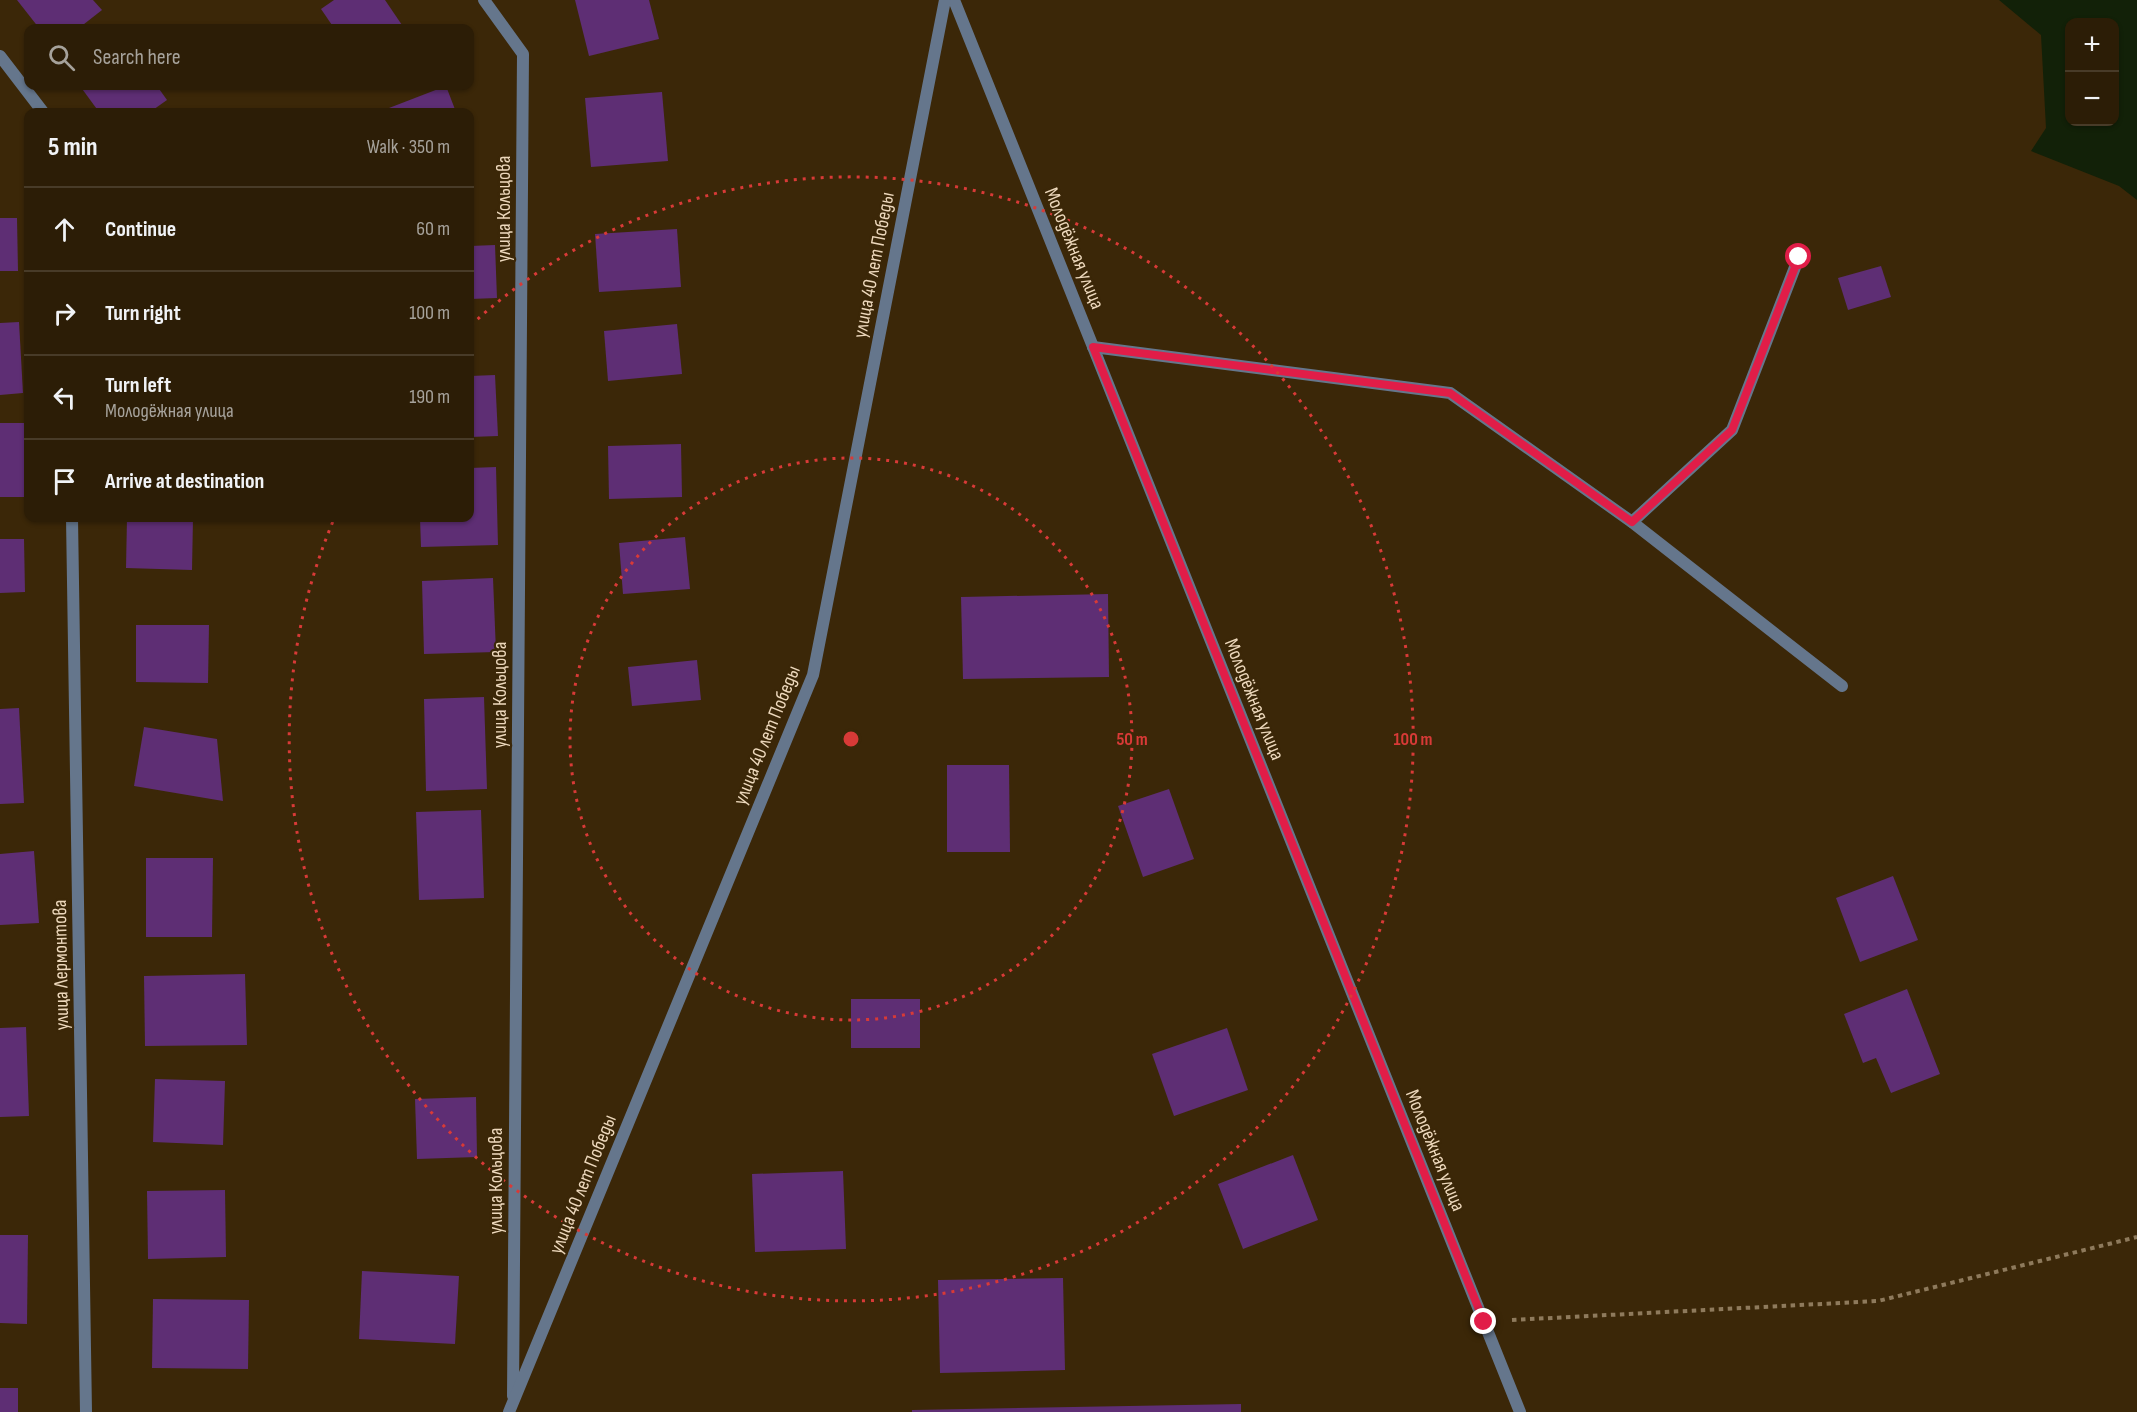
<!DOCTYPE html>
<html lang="en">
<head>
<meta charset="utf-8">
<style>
  :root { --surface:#2c1d06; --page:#382a14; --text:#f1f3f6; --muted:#a6a29b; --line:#483b28 }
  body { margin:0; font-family:"Sofia Sans Condensed",sans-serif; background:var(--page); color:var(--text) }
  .controls { position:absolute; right:18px; top:18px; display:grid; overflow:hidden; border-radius:12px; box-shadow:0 2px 4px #0004 }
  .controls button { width:54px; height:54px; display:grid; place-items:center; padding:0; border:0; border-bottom:2px solid var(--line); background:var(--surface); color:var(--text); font:30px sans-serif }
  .stop { position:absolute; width:18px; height:18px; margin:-14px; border:4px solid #e11d48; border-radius:50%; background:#fff }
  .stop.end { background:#e11d48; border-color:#fff; box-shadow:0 2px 6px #0008 }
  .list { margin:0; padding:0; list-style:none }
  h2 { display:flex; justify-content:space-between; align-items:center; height:78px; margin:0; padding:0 24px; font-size:26px }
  h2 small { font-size:20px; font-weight:400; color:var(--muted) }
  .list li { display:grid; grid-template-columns:39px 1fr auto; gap:18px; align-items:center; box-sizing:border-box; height:84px; padding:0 24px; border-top:2px solid var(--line) }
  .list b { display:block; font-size:22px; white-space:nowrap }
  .list p { margin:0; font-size:20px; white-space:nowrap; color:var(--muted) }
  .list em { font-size:20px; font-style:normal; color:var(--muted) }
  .icon { flex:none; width:33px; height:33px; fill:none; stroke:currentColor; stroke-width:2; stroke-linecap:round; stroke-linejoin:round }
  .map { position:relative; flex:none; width:2137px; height:1412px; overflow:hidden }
  .search { position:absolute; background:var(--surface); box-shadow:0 2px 4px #0004; left:24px; top:24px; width:450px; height:66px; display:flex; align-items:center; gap:15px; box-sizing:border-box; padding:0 21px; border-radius:12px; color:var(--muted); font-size:22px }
  .panel { position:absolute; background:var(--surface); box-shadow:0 2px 4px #0004; left:24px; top:108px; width:450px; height:414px; border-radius:12px }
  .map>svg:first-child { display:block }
  .water { fill:#122108; fill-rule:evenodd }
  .building { fill:#5e2e74 }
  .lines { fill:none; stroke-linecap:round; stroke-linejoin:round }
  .path { stroke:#8e7a5c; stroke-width:4; stroke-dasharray:4.5 4.5; stroke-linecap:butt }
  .minor { stroke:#65768c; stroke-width:12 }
  .route { stroke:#e11d48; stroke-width:8 }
  .ring { fill:none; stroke:#d83a37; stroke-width:3; stroke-dasharray:3 6 }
  .labels { text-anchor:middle; stroke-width:4.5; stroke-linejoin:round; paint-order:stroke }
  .street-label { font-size:20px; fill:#edd8bc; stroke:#3b2708 }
  .centre { fill:#d83a37; stroke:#3b2708; stroke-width:3 }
  .ring-label { font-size:18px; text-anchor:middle; font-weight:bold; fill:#d83a37; stroke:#3b2708; stroke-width:4.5; stroke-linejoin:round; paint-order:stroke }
</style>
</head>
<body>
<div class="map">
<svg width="2137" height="1412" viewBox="0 0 2137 1412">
  <rect width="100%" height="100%" fill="#3b2708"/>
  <!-- water -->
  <path class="water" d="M1999,0h138v200l-18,-14 -88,-35 15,-23 -5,-93zM2070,22h44v100h-44z"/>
  <!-- building -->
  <g class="building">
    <path d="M17,0h76l9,10 -23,18h-40z"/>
    <path d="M334,0h51l19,28h-70l-13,-19z"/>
    <path d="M575,0h74l10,39 -70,17z"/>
    <path d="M80,86h77l10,14 -17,12h-51z"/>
    <path d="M446,86l10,26h-65l-2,-4z"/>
    <path d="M662,92l6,69 -77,6 -6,-69z"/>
    <path d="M0,218h17l1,53h-18z"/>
    <path d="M677,229l4,58 -82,5 -4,-58z"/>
    <path d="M495,245l2,53 -27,1v-53z"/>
    <path d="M1881,266l10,31 -43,13 -10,-32z"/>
    <path d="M19,322l4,71 -23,2v-72z"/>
    <path d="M677,324l5,50 -74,7 -4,-50z"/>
    <path d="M495,375l3,61 -28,1v-61z"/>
    <rect x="0" y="423" width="24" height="74"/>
    <path d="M681,444l1,53 -73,2 -1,-53z"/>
    <path d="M496,467l2,78 -77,2 -1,-29h50v-50z"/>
    <path d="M127,518h66l-1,52 -66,-2z"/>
    <path d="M685,537l5,52 -67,5 -4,-51z"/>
    <path d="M0,539h24l1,53 -25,1z"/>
    <path d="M493,578l3,74 -72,2 -2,-73z"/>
    <path d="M1108,594l1,83 -146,2 -2,-82z"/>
    <path d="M136,625h73l-1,58 -72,-1z"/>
    <path d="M697,660l4,40 -69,6 -4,-39z"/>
    <path d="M484,697l3,92 -61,2 -2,-92z"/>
    <path d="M19,708l5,95 -24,1v-95z"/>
    <path d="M144,727l73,12 6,62 -89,-15z"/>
    <path d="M947,765h62l1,87h-63z"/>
    <path d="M1169,789l25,70 -51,18 -25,-71z"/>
    <path d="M481,810l3,88 -65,2 -3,-88z"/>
    <path d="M34,851l5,72 -39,2v-71z"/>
    <path d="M146,858h67l-1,79h-66z"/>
    <path d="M1893,876l25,64 -58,22 -24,-64z"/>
    <path d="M245,974l2,71 -102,1 -1,-70z"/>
    <path d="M1907,989l33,85 -49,19 -15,-35 -13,5 -19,-49z"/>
    <rect x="851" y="999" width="69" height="49"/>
    <path d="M26,1027l3,89 -29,1v-89z"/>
    <path d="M1227,1028l21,62 -74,26 -22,-62z"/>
    <path d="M155,1079l70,2 -2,64 -70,-3z"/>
    <path d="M476,1097l1,60 -60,2 -2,-60z"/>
    <path d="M1293,1155l25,65 -75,29 -25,-65z"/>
    <path d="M843,1171l3,78 -91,3 -3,-78z"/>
    <path d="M225,1190l1,67 -78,2 -1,-68z"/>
    <path d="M0,1235h28l-1,89 -27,-1z"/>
    <path d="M362,1271l97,5 -4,68 -96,-5z"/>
    <path d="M1063,1278l2,92 -125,3 -2,-93z"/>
    <path d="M153,1299l96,1 -1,69 -96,-1z"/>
    <rect x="0" y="1388" width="18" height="24"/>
    <path d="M1241,1404v8h-329v-2z"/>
  </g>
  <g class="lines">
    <!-- path -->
    <path class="path" d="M1512,1320l366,-19 259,-64"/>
    <!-- minor -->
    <g class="minor">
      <path d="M484,0l39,54 -10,1342"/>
      <path d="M954,0l566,1412"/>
      <path d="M0,56l43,56"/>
      <path d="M1093,347l357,46 182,129 210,164"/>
      <path d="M72,518l14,894"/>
      <path d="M1632,522l100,-92 67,-173"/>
      <path d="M509,1412l304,-737 132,-675"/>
    </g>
  </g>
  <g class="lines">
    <!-- route -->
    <path class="route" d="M1484,1322l-391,-975 357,46 182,129 100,-92 67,-173"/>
  </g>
  <!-- distance rings -->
  <g class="ring">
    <circle cx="851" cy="739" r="281"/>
    <path d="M471 325A562 562 0 1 1 334 519"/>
  </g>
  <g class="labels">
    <!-- street labels -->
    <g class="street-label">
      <text transform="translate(503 209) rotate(-90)" y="7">улица Кольцова</text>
      <text transform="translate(1075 248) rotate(68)" y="7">Молодёжная улица</text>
      <text transform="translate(873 265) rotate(-79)" y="7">улица 40 лет Победы</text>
      <text transform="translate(499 695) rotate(-90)" y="7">улица Кольцова</text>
      <text transform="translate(1255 699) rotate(68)" y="7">Молодёжная улица</text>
      <text transform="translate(766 735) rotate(-68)" y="7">улица 40 лет Победы</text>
      <text transform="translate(60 965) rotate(-91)" y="7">улица Лермонтова</text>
      <text transform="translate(1436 1150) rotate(68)" y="7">Молодёжная улица</text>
      <text transform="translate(495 1181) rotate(-90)" y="7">улица Кольцова</text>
      <text transform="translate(582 1184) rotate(-68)" y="7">улица 40 лет Победы</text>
    </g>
  </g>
  <circle cx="851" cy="739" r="9" class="centre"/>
  <g class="ring-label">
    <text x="1132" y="745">50 m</text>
    <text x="1413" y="745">100 m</text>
  </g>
</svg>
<div class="controls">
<button>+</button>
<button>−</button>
</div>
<div class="stop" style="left:1799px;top:257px"></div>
<div class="stop end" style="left:1484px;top:1322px"></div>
<div class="search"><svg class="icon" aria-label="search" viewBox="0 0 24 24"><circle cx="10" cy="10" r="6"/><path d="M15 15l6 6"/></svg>Search here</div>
<section class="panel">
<h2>5 min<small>Walk · 350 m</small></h2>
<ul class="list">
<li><svg class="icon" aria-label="ahead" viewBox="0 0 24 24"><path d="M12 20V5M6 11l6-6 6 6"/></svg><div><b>Continue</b></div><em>60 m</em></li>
<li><svg class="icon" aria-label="right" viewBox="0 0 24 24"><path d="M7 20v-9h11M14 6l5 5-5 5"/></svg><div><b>Turn right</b></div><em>100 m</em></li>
<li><svg class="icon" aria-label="left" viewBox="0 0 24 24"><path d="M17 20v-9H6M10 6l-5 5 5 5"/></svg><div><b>Turn left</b><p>Молодёжная улица</p></div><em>190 m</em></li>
<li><svg class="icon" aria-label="arrive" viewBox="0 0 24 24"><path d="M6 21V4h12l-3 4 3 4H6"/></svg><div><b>Arrive at destination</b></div></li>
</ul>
</section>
</div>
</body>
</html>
